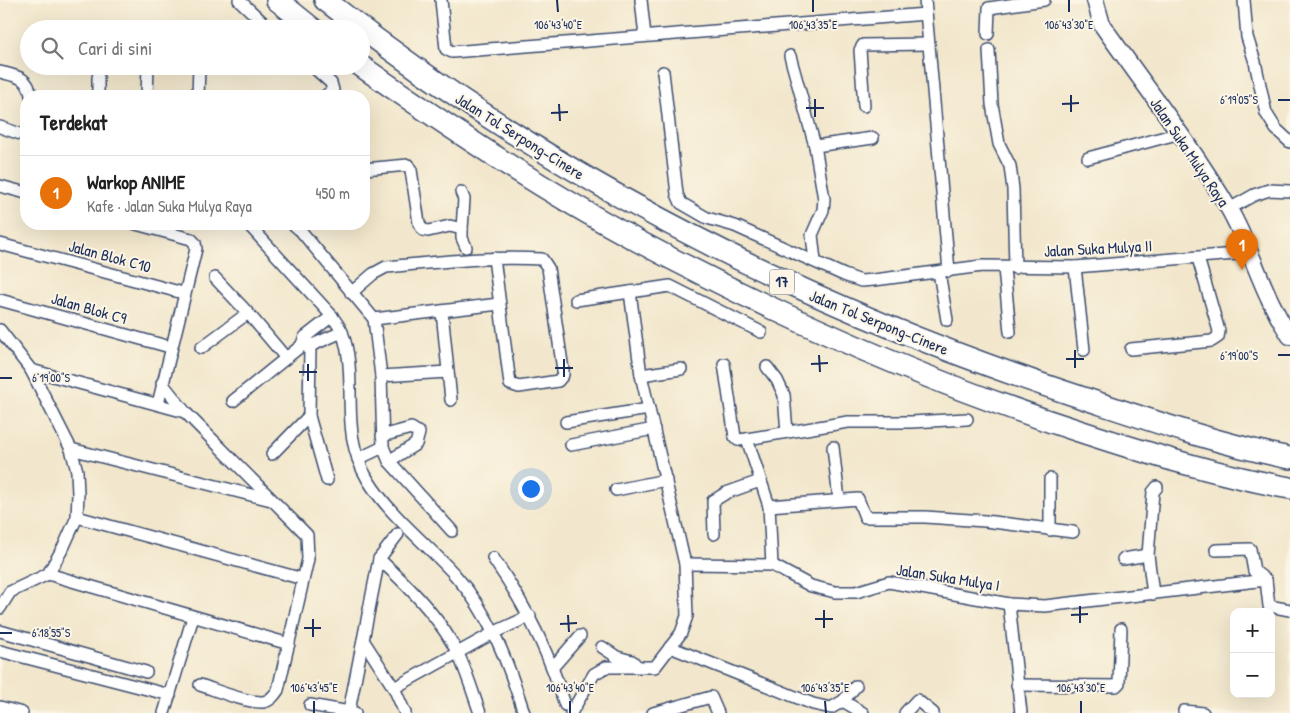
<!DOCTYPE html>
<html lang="id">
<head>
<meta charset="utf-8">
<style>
  :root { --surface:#fff; --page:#f6f6f6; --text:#222; --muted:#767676; --line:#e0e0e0; --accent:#1a73e8 }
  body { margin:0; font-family:"Patrick Hand",sans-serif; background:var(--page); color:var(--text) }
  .controls { position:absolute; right:15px; bottom:15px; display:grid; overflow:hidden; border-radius:10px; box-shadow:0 5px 20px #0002 }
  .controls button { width:45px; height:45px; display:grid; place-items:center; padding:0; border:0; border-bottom:1px solid var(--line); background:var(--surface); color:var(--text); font:25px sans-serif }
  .you { position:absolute; left:530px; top:488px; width:18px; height:18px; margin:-12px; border:4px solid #fff; border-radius:50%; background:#1a73e8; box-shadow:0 0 0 8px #1a73e833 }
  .badge { display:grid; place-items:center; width:32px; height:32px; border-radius:50%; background:var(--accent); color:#fff; font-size:16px; font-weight:700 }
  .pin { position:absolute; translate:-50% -41px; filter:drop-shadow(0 1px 2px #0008) }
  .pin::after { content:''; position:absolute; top:26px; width:18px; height:15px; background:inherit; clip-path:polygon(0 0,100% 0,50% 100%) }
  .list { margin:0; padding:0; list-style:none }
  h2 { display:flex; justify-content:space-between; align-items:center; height:65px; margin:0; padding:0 20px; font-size:21px }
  h2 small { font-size:16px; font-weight:400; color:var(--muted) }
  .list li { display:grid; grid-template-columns:32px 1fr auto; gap:15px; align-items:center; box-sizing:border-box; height:75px; padding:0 20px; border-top:1px solid var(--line) }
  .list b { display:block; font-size:19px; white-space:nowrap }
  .list p { margin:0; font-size:16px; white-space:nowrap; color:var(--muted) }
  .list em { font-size:16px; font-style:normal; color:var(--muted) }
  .icon { flex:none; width:28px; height:28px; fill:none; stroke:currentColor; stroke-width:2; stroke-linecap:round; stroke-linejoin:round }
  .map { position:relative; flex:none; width:1290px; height:713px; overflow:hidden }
  .search { position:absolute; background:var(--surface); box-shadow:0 5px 20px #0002; left:20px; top:20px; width:350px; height:55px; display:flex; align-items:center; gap:12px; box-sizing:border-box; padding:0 18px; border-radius:28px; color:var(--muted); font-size:19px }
  .panel { position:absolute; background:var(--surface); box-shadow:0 5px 20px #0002; left:20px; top:90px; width:350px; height:140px; border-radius:20px }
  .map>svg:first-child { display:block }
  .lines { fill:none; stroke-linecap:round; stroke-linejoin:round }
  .street-casing { stroke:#3b4b6e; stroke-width:14 }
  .secondary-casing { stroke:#3b4b6e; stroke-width:19 }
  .highway-casing { stroke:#3b4b6e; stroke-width:24 }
  .street { stroke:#fff; stroke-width:11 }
  .secondary { stroke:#fff; stroke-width:16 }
  .highway { stroke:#fff; stroke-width:21 }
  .ticks { fill:none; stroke:#1b2f5e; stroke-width:2 }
  .labels { text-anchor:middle; stroke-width:4; stroke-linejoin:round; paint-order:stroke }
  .shield { fill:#fcf5e5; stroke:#5e6a86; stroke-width:1 }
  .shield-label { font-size:15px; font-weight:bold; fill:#1b2f5e }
  .street-label { font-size:16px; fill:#1b2f5e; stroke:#fcf5e5 }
  .ticks-label { font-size:12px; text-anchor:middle; fill:#1b2f5e; stroke:#fcf5e5; stroke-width:4; stroke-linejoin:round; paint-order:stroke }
</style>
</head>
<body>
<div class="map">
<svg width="1290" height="713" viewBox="0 0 1290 713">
  <rect width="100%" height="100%" fill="#fcf5e5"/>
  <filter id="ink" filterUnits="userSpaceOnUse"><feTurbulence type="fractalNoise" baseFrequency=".02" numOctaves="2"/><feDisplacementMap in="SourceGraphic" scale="10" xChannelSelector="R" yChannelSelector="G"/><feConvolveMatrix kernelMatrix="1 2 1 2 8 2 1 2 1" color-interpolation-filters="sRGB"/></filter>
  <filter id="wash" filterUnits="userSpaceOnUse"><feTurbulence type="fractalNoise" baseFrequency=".0096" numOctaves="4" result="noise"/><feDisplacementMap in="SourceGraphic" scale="20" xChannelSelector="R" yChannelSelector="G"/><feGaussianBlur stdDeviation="1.12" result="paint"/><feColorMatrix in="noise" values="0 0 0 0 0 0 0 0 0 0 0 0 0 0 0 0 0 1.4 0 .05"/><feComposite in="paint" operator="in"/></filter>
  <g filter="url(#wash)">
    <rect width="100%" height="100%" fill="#f2e7cc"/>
  </g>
  <g filter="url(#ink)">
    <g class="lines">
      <!-- street casing -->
      <g class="street-casing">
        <g id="street">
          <path d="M239,0l31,29"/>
          <path d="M441,0l5,49 6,3 474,-38"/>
          <path d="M641,0l4,36"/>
          <path d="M925,0l24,271"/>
          <path d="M1244,0l3,37 8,25 11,51 10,16 14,13"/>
          <path d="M988,34l1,-26 55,-8"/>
          <path d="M989,50l3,54 7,40 11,22 3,23 2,79"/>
          <path d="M790,56l25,90 9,53 -1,11 -11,25 3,26"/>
          <path d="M312,66l19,17 2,7 -8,6"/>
          <path d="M0,72c16,4 29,5 31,24"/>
          <path d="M663,72l14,122 4,9 26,15 28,8 109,49 17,6 13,-1 108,-14 93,1 173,-14"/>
          <path d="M98,96v-19"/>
          <path d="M147,96l1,-30"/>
          <path d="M198,96l1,-30"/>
          <path d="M864,106l-4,-56 3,-5 66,-1"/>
          <path d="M0,127l26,9"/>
          <path d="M815,146l58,-8"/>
          <path d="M1088,158l92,-25"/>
          <path d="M364,169l44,-4 3,5 8,53 4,7 5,1 22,-5 12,3v9l4,9"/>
          <path d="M0,186l26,7"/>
          <path d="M461,192l3,7 -2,30"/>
          <path d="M1229,209l25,-14 15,-5 21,1"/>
          <path d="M136,224l55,15 4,4 1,6 -38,155"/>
          <path d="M248,224l84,92c3,5 8,11 10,16 18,48 -5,97 26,148 22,36 59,64 87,95 36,40 53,88 69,138"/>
          <path d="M293,224l8,7 73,88 7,57 2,71 6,14 63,70"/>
          <path d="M0,244l183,49"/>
          <path d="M1075,267l9,83"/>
          <path d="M1004,268l6,64"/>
          <path d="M939,272l8,48"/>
          <path d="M215,278l33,35 38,45"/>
          <path d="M351,293l22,-19 13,-7c52,-5 104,-11 156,-8l6,9 15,102v5l-5,6 -39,6 -9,-3 -16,-126"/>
          <path d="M0,300l170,47"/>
          <path d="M576,300l54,-8"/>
          <path d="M442,312l9,88"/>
          <path d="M374,319l125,-15"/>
          <path d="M0,330l31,40 40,79 6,22 1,23 -1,23 -13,29 -16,28 -38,18 -10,16"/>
          <path d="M305,337l5,9 -1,70 18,64"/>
          <path d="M304,346h6l32,-14"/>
          <path d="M201,348l47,-35"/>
          <path d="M1131,349l81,-8 6,-4 1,-6 -21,-73"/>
          <path d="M724,364l11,73 3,3 9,-1 22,67"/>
          <path d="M767,367l10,13 7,15 3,37"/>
          <path d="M31,370l154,42 122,123 1,24 -30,131c-4,6 -8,11 -15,12 -17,1 -47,-12 -63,-17"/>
          <path d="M641,375l40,-6"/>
          <path d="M381,376l67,-4"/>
          <path d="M162,383l23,29"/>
          <path d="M233,401l68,-55 4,-9 27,-21"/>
          <path d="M566,422l83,-13"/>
          <path d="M382,436l29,-8 8,5 -3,11 -27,17"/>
          <path d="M747,439l101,-17h63l56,-3"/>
          <path d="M571,445l83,-16"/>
          <path d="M833,447l6,53"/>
          <path d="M71,449l200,51"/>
          <path d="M272,454l37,-38"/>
          <path d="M358,459l25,-12"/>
          <path d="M616,490l50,-10"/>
          <path d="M77,517l226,62"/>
          <path d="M1050,530v-51"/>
          <path d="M714,534l-1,-33 13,-8 34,-12"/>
          <path d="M1216,550l34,-1 4,22 12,9"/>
          <path d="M493,558c32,46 56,94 72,147"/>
          <path d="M379,559c29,26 62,60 79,95 9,18 15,40 22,59"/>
          <path d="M1123,559l25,-4"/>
          <path d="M685,564l87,1 39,21 24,6h21l33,-10 120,22 36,2 221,-26 3,26 21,4"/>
          <path d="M772,565l-3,-59 89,-7 7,18h60l60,4 88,11"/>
          <path d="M48,574l241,70"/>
          <path d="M1153,594l-5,-39 5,-63 4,-5"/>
          <path d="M1009,604l12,109"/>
          <path d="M0,631l146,41"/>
          <path d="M363,640l31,48 11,25"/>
          <path d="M602,647l15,10 15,4 4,4"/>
          <path d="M670,647l143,57 18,4 12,-7 13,-15"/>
          <path d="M0,651l170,44"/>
          <path d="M553,667l27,-31"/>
          <path d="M1017,685l99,1 3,-3 2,-54"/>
          <path d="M394,688l101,-56 35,-16"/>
          <path d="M843,701l20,12"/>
          <path d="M310,705l45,8"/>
          <path d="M0,707l22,6"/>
          <path d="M349,711l30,-152 19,-25"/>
          <path d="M1184,711l19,2"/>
          <path d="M164,713l29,-96"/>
          <path d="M571,713l23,-39 12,-7h49l26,-34 6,-17 -2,-52 -44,-189 -11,-83 40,-6 91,46"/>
          <path d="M653,713l58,-16 7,16"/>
          <path d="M905,713l12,-13 16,13"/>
        </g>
      </g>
      <!-- secondary casing -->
      <g class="secondary-casing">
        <path id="secondary" d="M1095,0l7,25c43,61 89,120 127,184 24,42 33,85 61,127"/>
      </g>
      <!-- highway casing -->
      <g class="highway-casing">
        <g id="highway">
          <path d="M277,0l36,29"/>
          <path d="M325,0c225,177 481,307 752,396 70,23 141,48 213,62"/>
          <path d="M361,66c89,62 180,123 275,174 141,75 288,141 440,190 70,23 142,45 214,58"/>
        </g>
      </g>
      <!-- street -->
      <use href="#street" class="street"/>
      <!-- secondary -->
      <use href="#secondary" class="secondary"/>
      <!-- highway -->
      <use href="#highway" class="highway"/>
    </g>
  </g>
  <!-- ticks -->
  <path class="ticks" d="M557,0l1,12M813,0v12M1069,0v12M1071,95v17M815,99v18M1278,100h12M559,104l1,17M1062,104l17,-1M806,108h18M551,113l17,-1M1075,350v18M819,355l1,17M1278,355h12M564,359v18M1066,359h18M308,364v17M811,364l17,-1M555,368h18M299,372h18M0,378h12M1080,606v17M824,610v18M568,615l1,17M1071,615l17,-1M313,619v18M815,619h18M560,624l17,-1M304,628h17M0,633h12M314,701v12M570,701v12M825,701l1,12M1081,701v12"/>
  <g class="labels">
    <!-- shield labels -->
    <rect class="shield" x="769.5" y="269.5" width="25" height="25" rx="4"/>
    <g class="shield-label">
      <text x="782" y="287">17</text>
    </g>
    <!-- street labels -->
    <g class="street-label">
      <text transform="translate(520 136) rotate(32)" y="6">Jalan Tol Serpong–Cinere</text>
      <text transform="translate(1190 152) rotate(56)" y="6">Jalan Suka Mulya Raya</text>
      <text transform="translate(1098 248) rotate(-3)" y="6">Jalan Suka Mulya II</text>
      <text transform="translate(110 256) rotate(15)" y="6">Jalan Blok C10</text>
      <text transform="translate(89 308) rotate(16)" y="6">Jalan Blok C9</text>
      <text transform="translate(879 322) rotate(22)" y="6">Jalan Tol Serpong–Cinere</text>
      <text transform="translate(948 577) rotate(9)" y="6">Jalan Suka Mulya I</text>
    </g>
  </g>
  <g class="ticks-label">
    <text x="558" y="29">106°43'40"E</text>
    <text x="813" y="29">106°43'35"E</text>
    <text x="1069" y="29">106°43'30"E</text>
    <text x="1239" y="104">6°19'05"S</text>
    <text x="1239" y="360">6°19'00"S</text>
    <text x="51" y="382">6°19'00"S</text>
    <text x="51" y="637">6°18'55"S</text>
    <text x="314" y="692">106°43'45"E</text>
    <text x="570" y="692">106°43'40"E</text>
    <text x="825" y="692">106°43'35"E</text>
    <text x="1081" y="692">106°43'30"E</text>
  </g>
</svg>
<div class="controls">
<button>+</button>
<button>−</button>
</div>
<div class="you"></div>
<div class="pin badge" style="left:1242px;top:270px;background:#e8710a">1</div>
<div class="search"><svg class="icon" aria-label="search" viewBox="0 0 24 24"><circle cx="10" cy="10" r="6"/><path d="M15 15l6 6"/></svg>Cari di sini</div>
<section class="panel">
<h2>Terdekat<small></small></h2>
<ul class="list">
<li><span class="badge" style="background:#e8710a">1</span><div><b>Warkop ANIME</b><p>Kafe · Jalan Suka Mulya Raya</p></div><em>450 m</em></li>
</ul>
</section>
</div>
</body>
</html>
